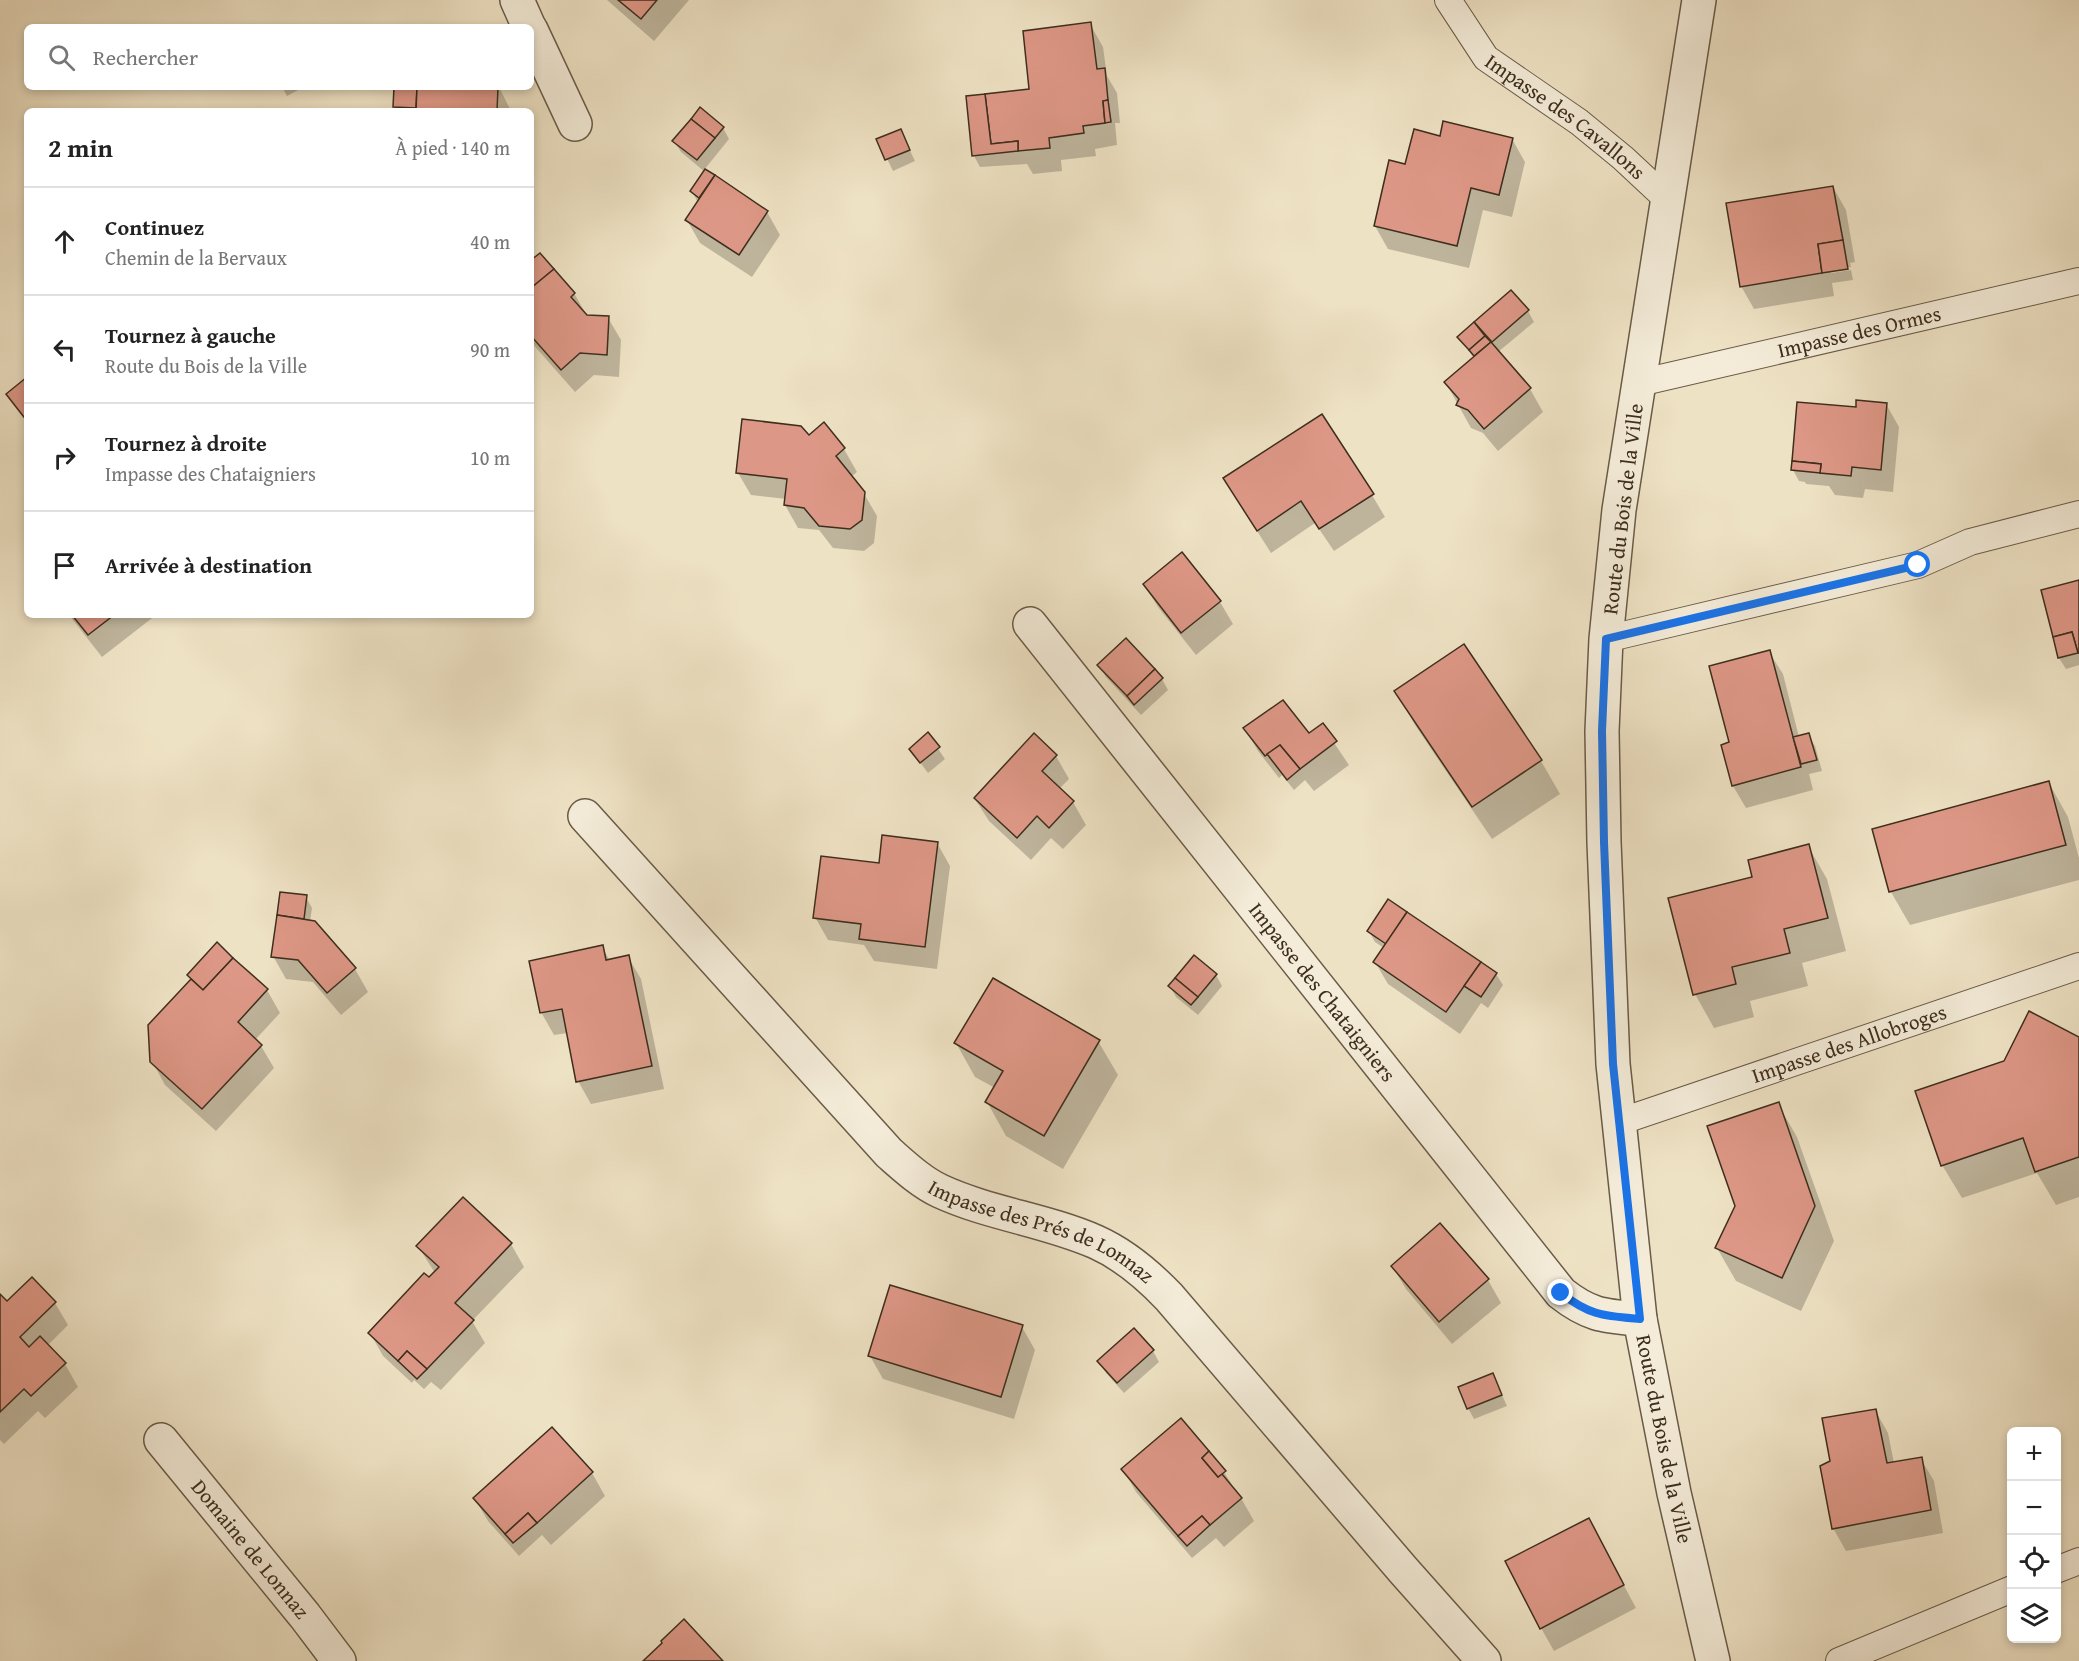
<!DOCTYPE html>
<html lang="fr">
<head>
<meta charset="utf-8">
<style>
  :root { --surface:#fff; --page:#f2f2f2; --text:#222; --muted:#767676; --line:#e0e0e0 }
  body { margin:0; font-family:"Gentium Book Plus",serif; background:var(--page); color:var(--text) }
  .controls { position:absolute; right:18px; bottom:18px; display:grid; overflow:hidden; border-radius:9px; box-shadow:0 3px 9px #0003 }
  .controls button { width:54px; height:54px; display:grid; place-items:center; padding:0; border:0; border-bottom:2px solid var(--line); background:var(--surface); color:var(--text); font:30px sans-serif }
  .stop { position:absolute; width:18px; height:18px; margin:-14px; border:4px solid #1a73e8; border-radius:50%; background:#fff }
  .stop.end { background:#1a73e8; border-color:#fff; box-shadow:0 2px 6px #0008 }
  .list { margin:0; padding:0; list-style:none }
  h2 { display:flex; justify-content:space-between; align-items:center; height:78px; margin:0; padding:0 24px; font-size:26px }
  h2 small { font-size:20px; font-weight:400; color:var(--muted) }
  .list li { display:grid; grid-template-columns:39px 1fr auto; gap:18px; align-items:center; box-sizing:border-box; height:108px; padding:0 24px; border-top:2px solid var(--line) }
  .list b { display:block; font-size:22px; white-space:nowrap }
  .list p { margin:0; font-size:20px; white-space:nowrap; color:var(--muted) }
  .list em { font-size:20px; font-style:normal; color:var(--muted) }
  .icon { flex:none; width:33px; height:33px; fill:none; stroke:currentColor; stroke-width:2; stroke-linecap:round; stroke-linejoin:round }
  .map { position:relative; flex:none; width:2079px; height:1661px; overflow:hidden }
  .search { position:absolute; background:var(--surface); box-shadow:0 3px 9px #0003; left:24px; top:24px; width:510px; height:66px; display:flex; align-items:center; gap:15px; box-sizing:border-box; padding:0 21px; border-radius:9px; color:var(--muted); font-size:22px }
  .panel { position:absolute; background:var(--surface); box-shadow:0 3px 9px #0003; left:24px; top:108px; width:510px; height:510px; border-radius:9px }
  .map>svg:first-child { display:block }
  .shadow { fill:#0003; fill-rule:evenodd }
  .building { fill:#dd9786; stroke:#3d2e1d; stroke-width:1.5 }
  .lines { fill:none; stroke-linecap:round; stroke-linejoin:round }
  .service-casing { stroke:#695b47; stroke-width:28 }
  .minor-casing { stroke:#695b47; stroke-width:36 }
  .service { stroke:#f4ecd9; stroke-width:26 }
  .minor { stroke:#f4ecd9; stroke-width:33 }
  .route { stroke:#1a73e8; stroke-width:8 }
  .labels { text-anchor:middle; stroke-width:4.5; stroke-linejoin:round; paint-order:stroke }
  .street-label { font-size:21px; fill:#3d2e1d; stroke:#f4ecd9 }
</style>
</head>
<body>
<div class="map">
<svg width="2079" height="1661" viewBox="0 0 2079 1661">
  <rect width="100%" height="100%" fill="#eee2c4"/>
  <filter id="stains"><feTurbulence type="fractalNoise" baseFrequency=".00333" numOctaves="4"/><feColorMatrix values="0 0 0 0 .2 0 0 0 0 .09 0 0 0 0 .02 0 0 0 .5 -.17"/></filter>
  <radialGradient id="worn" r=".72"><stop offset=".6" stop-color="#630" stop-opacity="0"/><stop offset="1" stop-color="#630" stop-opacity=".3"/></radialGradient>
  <!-- shadow -->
  <g class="shadow">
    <path d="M607,0h82l-35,41z"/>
    <path d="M1090,24l13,23 4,29 10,17 3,30h-5l2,22 -22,4 1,7 -35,4 1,11 -29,3 -6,-10 -47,3 -6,-11 -7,-59 64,-6z"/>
    <path d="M282,87h17l1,2 -13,7z"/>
    <path d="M395,87h104l12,24h-114l-3,-4z"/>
    <path d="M723,128l6,11 -25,31 63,42 13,23 -28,42 -52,-34 -13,-23 11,-17 -6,-12 13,-19 -24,-20 -7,-11z"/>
    <path d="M900,130l15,31 -22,10 -15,-31z"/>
    <path d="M1441,138l71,1 13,23 -13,55 -29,-7 -14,58 -81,-19 -13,-23 31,-61z"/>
    <path d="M1833,187l13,23 9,52 -5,1 1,4 -20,3v3l20,-3 2,10 -21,3 2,13 -80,13 -13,-23z"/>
    <path d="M531,262l43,31 13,23 21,2 13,22 -2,37 -25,-2 -19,17 -44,-50z"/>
    <path d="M1511,292l17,19 6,11 -36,30 32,37 13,23 -45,39 -15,-18 -12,-5 -25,-45 28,-25 -15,-21z"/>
    <path d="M1886,404l13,23 -6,65 -28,-3 -2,9 -28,-3 -6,-9 -23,-2 -1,-2 -6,-1 -6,-11 64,-62z"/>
    <path d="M824,424l20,25 13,23 -6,5 12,15 14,24 -3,27 -10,8 -31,-3 -14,-18 -21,-2 -13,-23 1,-6 -35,-4 -13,-22 70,-36z"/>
    <path d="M1372,495l13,22 -51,34 -19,-28 -44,30 -33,-52z"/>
    <path d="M2079,582v83l-13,4 -7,-11z"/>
    <path d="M1144,584l76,18 13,22 -37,31 -38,-48z"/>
    <path d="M69,615h87l-54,42z"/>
    <path d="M1769,652l14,22 16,63 9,-2 7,11 7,25 -13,3 4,16 -67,18 -13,-22 -2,-43z"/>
    <path d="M1099,666l63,13 6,11 -27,25 -35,-38z"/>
    <path d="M1396,691l145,70 19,33 -68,45 -77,-114z"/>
    <path d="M1322,725l27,40 -35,26 -9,-11 -11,10 -12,-15 -3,3 -21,-27 -13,-22 64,6z"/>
    <path d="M928,734l17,25 -17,14 -17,-23z"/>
    <path d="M1034,735l22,21 13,23 -10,10 14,13 13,23 -23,24 -12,-11 -20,22 -42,-39 -14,-22z"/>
    <path d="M2049,783l19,34 11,41v22l-169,45 -19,-33 -17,-62z"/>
    <path d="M937,843l13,23 -13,103 -63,-8 -10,-16 -36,-5 -13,-23 65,-52z"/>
    <path d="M1808,846l19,33 19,72 -44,12 6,23 -58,15 4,16 -40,11 -19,-34z"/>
    <path d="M282,894l24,3 6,11 -2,14 45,47 13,23 -27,23 -28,-33 -27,-3 -13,-23z"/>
    <path d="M1369,931l127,43 7,11 -15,23 -7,-5 -21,31 -72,-50 -13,-22 9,-14 -9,-6zM1376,935l17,11 -2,3 -15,-11z"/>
    <path d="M217,944l50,46 13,23 -25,27 6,6 13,22 -58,63 -51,-46 -13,-24 40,-81 -4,-5z"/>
    <path d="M602,947l8,14 18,-4 13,22 23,110 -73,15 -13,-23 -10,-48 -14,2 -13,-23z"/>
    <path d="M1216,975l6,11 -24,29 -22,-18 -6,-11z"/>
    <path d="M2079,1039v158l-23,8 -19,-32 -75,25 -20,-33z"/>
    <path d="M1098,1041l20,34 -55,94 -57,-33 -19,-34 8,-14 -20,-11 -19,-34z"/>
    <path d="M1778,1104l19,33 37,104 -33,70 -65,-30 -19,-33 20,-42z"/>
    <path d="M511,1244l13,23 -52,54 13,22 -44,47 -10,-8 -7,7 -10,-9 -2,3 -29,-27 -13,-23 65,-60 -17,-27z"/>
    <path d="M1392,1266l96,14 13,23 -49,41 -46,-55z"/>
    <path d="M0,1296l7,7h48l13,22 -21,21 18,18 13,23 -33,31 -7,-7 -34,33 -4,-4z"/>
    <path d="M1022,1327l13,23 -21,69 -131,-40 -13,-23z"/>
    <path d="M1153,1351l6,11 -35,31 -18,-20 -7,-11z"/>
    <path d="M1493,1375l14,31 -33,13 -6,-11z"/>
    <path d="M1875,1410l13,23 6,30 27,-4 13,22 9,52 -97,18 -13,-23 -1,-66z"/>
    <path d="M1123,1469l101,3 7,11 -2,1 12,14 13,23 -30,26 -8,-9 -24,20 -56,-66z"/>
    <path d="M592,1473l13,23 -54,49 -9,-10 -23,21 -31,-35 -13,-22z"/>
    <path d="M1601,1543l35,65 -82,43 -13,-23z"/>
  </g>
  <!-- building -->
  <g class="building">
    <path d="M618,0h39l-16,19z"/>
    <path d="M1091,22l6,47 8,-1 3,32 -5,1 2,22 -22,3 1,7 -35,5 1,10 -32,3v-10l-27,3 -6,-50 44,-5 -6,-58z"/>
    <path d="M394,87h23l-1,21 -23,-1z"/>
    <path d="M417,87h81l-1,24h-81z"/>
    <path d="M985,94l6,50 27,-3v10l-46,5 -6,-60z"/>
    <path d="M1108,100l3,22 -6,1 -2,-22z"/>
    <path d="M700,107l24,20 -9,11 -24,-19z"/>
    <path d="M691,119l24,19 -18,22 -25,-19z"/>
    <path d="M1443,121l70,17 -14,57 -28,-7 -14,58 -83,-20 15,-66 16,4 9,-35 26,7z"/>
    <path d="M901,129l9,21 -25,10 -9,-21z"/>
    <path d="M705,169l10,6 -16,23 -9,-7z"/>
    <path d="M715,175l53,36 -29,44 -54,-35z"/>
    <path d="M1833,186l10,54 -25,4 4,29 -82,14 -14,-84z"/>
    <path d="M1843,240l5,29 -26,4 -4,-29z"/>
    <path d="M540,253l14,16 -23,19v-28z"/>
    <path d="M554,269l21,24 -4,4 16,18 22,1 -2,39 -27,-2 -19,17 -30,-34v-48z"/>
    <path d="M1511,290l18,20 -37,32 -18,-20z"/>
    <path d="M1474,322l11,14 -16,14 -12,-13z"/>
    <path d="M1485,336l6,6 -17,14 -5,-6z"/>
    <path d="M1491,342l40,46 -47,41 -16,-19 -12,-5 3,-6 -15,-17z"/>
    <path d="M27,377v44l-21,-27z"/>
    <path d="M1856,400l31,3 -6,67 -29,-3 -1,9 -31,-3 1,-9 -29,-3 5,-59 59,5z"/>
    <path d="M1322,414l52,80 -55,35 -18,-28 -44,30 -34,-53z"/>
    <path d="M742,419l59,7 8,9 15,-13 21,26 -9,8 29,36 -3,28 -12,9 -31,-3 -15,-18 -20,-3 3,-26 -51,-6z"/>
    <path d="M1792,461l29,3 -1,9 -29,-3z"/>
    <path d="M1182,552l39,49 -40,32 -38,-49z"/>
    <path d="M2079,580v73h-1l-6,-21 -19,5 -12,-47z"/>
    <path d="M72,615h42l-26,20z"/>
    <path d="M2072,632l6,21 -20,5 -5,-21z"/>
    <path d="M1126,638l29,31 -28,27 -30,-31z"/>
    <path d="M1464,644l78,116 -70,47 -78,-116z"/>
    <path d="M1770,650l31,117 -69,19 -11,-41 8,-3 -20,-76z"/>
    <path d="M1155,669l8,9 -29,27 -7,-9z"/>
    <path d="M1283,700l26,33 14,-10 14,18 -37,28 -20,-24 -15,11 -22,-28z"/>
    <path d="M928,732l12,15 -20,16 -11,-14z"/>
    <path d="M1034,733l23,22 -15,16 32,30 -25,27 -12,-12 -20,22 -43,-40z"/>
    <path d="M1809,733l8,27 -16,4 -8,-27z"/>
    <path d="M1280,745l20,24 -13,11 -20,-26z"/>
    <path d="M2049,781l17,64 -177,47 -17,-63z"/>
    <path d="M882,835l56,7 -13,105 -66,-8 2,-15 -48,-6 8,-62 58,7z"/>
    <path d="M1809,844l19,74 -44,11 6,24 -58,14 4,17 -43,11 -25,-97 84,-21 -4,-17z"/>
    <path d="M280,892l27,3 -3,24 -27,-4z"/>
    <path d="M1388,899l19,13 -21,32 -19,-13z"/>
    <path d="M1407,912l74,50 -35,50 -73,-50z"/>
    <path d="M277,915l38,6 41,47 -29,25 -29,-33 -27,-3z"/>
    <path d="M217,942l16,16 -30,32 -16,-15z"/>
    <path d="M603,945l3,15 23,-5 23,111 -76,16 -14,-73 -22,4 -11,-52z"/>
    <path d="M1194,955l23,19 -19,23 -23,-19z"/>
    <path d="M233,958l35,31 -30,33 24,23 -60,64 -52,-47 -2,-37 43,-46 12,11z"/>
    <path d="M1481,962l16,11 -16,24 -17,-11z"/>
    <path d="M993,978l107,62 -56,96 -59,-34 18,-31 -49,-28z"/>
    <path d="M1175,978l23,19 -7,8 -23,-19z"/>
    <path d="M2029,1011l50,26v120l-44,15 -12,-34 -82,28 -26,-75 89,-30z"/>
    <path d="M1779,1102l36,104 -33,72 -67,-30 20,-42 -28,-80z"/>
    <path d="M463,1197l49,46 -57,60 19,17 -47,49 -20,-18 -9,10 -30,-28 56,-60 5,4 10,-10 -23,-21z"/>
    <path d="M1440,1223l49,56 -50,43 -48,-56z"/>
    <path d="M32,1277l24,25 -36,35 9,10 11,-11 26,27 -35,33 -7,-7 -24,23v-118l7,7z"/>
    <path d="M890,1285l133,40 -22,72 -133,-41z"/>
    <path d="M1134,1328l20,22 -37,33 -20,-22z"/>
    <path d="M407,1351l20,18 -10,10 -19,-18z"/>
    <path d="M1493,1373l9,22 -35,14 -9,-22z"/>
    <path d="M1876,1409l11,54 35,-6 9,53 -99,19 -12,-63 10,-5 -8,-43z"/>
    <path d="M1181,1418l28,33 -7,7 16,19 4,-3 20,24 -32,27 -8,-9 -24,20 -57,-67z"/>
    <path d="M552,1427l41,45 -56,51 -9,-10 -23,21 -32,-36z"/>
    <path d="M1209,1451l17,20 -8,6 -16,-19z"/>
    <path d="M528,1513l9,10 -24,20 -8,-9z"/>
    <path d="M1202,1516l8,9 -23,21 -9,-10z"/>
    <path d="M1589,1518l35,67 -84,44 -35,-68z"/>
    <path d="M684,1619l39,42h-80l19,-18 -1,-2z"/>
  </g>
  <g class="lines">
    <!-- service casing -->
    <g class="service-casing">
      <g id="service">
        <path id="s1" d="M1448,0l38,58 93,64 44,36 45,42"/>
        <path id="s2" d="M1639,383l440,-102"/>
        <path d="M1606,639l312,-74 52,-23 109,-28"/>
        <path id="s3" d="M1619,1122l460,-156"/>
        <path d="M2056,1570l23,-9"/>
        <path d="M1839,1661l173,-72"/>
      </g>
    </g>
    <!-- minor casing -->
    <g class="minor-casing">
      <g id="minor">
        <path d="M517,0l12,27"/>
        <path id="s4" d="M1699,0l-80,510 -13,129 -4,92 2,111 9,222 27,255 34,174 39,168"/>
        <path d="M531,30l44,94"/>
        <path id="s5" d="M1030,624l531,669c29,23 44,23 79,26"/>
        <path id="s6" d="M585,816l304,337c16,14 32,29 51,38 50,23 106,29 156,51 29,13 52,33 73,55l235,274 80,90"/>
        <path id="s7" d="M161,1440l144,176 34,45"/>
      </g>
    </g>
    <!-- service -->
    <use href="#service" class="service"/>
    <!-- minor -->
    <use href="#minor" class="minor"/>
  </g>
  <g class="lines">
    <!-- route -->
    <path class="route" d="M1561,1293c29,23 44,23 79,26l-27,-255 -9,-222 -2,-111 4,-92 312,-74"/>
  </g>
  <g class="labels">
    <!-- street labels -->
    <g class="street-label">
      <text dy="7" stroke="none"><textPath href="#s1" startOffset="168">Impasse des Cavallons</textPath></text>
      <text dy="7" stroke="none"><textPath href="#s2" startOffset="226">Impasse des Ormes</textPath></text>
      <text transform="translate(1623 509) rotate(-83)" y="7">Route du Bois de la Ville</text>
      <text dy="7" stroke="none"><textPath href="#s5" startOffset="470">Impasse des Chataigniers</textPath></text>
      <text dy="7" stroke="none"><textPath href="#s3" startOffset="243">Impasse des Allobroges</textPath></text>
      <text dy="7" stroke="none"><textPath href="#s6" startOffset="627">Impasse des Prés de Lonnaz</textPath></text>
      <text dy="7" stroke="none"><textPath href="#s4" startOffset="1450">Route du Bois de la Ville</textPath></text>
      <text dy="7" stroke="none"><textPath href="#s7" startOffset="141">Domaine de Lonnaz</textPath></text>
    </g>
  </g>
  <rect width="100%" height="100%" filter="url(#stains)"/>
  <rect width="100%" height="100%" fill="url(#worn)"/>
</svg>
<div class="controls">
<button>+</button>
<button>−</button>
<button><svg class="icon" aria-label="locate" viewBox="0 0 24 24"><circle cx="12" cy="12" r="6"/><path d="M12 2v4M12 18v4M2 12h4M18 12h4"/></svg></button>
<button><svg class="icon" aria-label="layers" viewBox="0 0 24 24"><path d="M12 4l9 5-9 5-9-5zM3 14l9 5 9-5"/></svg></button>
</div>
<div class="stop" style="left:1918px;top:565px"></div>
<div class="stop end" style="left:1561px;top:1293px"></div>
<div class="search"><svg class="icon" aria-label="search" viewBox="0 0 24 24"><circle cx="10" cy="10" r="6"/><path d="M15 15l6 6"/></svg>Rechercher</div>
<section class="panel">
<h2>2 min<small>À pied · 140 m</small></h2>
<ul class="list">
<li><svg class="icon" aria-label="ahead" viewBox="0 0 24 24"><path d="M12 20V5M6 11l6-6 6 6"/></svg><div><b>Continuez</b><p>Chemin de la Bervaux</p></div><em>40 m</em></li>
<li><svg class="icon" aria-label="left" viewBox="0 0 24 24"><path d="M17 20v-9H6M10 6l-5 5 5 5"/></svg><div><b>Tournez à gauche</b><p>Route du Bois de la Ville</p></div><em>90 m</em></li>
<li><svg class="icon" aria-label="right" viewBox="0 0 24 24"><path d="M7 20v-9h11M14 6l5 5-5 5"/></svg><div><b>Tournez à droite</b><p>Impasse des Chataigniers</p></div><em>10 m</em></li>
<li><svg class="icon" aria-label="arrive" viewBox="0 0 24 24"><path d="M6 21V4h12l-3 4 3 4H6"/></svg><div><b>Arrivée à destination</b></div></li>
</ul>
</section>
</div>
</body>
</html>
